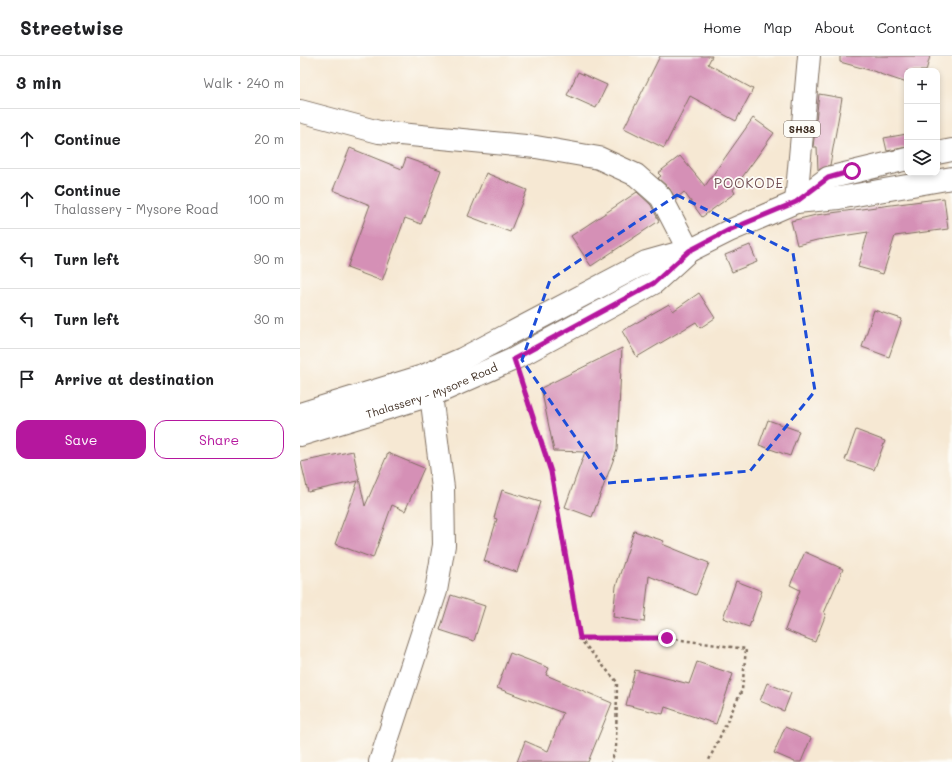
<!DOCTYPE html>
<html lang="en">
<head>
<meta charset="utf-8">
<style>
  :root { --surface:#fff; --page:#f6f6f6; --text:#202124; --muted:#757577; --line:#e0e0e0; --accent:#b5179e }
  body { margin:0; font-family:Mali,sans-serif; background:var(--page); color:var(--text) }
  .controls { position:absolute; right:12px; top:12px; display:grid; overflow:hidden; border-radius:8px; box-shadow:0 2px 6px #0003 }
  .controls button { width:36px; height:36px; display:grid; place-items:center; padding:0; border:0; border-bottom:1px solid var(--line); background:var(--surface); color:var(--text); font:20px sans-serif }
  .stop { position:absolute; width:12px; height:12px; margin:-9px; border:3px solid #b5179e; border-radius:50%; background:#fff }
  .stop.end { background:#b5179e; border-color:#fff; box-shadow:0 1px 4px #0008 }
  .list { margin:0; padding:0; list-style:none }
  h2 { display:flex; justify-content:space-between; align-items:center; height:52px; margin:0; padding:0 16px; font-size:17px }
  h2 small { font-size:13px; font-weight:400; color:var(--muted) }
  .list li { display:grid; grid-template-columns:26px 1fr auto; gap:12px; align-items:center; box-sizing:border-box; height:60px; padding:0 16px; border-top:1px solid var(--line) }
  .list b { display:block; font-size:15px; white-space:nowrap }
  .list p { margin:0; font-size:13px; white-space:nowrap; color:var(--muted) }
  .list em { font-size:13px; font-style:normal; color:var(--muted) }
  .actions { display:flex; gap:8px; padding:12px 16px }
  .actions a { flex:1; padding:9px 0; border:1px solid var(--accent); border-radius:12px; text-align:center; font-size:14px; color:var(--accent) }
  .actions .main { background:var(--accent); color:#fff }
  .icon { flex:none; width:22px; height:22px; fill:none; stroke:currentColor; stroke-width:2; stroke-linecap:round; stroke-linejoin:round }
  .map { position:relative; flex:none; width:652px; height:706px; overflow:hidden }
  header { display:flex; align-items:center; gap:24px; box-sizing:border-box; height:56px; padding:0 20px; background:var(--surface); border-bottom:1px solid var(--line) }
  header strong { font-size:19px }
  nav { display:flex; gap:22px; margin-inline-start:auto; font-size:14px }
  main { display:flex }
  aside { flex:1; background:var(--surface) }
  .map>svg:first-child { display:block }
  .building { fill:#d590b6 }
  .lines { fill:none; stroke-linecap:round; stroke-linejoin:round }
  .minor-casing { stroke:#7c6c5d; stroke-width:24 }
  .major-casing { stroke:#7c6c5d; stroke-width:24 }
  .path { stroke:#7c6c5d; stroke-width:2.5; stroke-dasharray:3 3; stroke-linecap:butt }
  .minor { stroke:#fff; stroke-width:22 }
  .major { stroke:#fff; stroke-width:22 }
  .route { stroke:#b5179e; stroke-width:5 }
  .marked { fill:none; stroke:#1d4ed8; stroke-width:3; stroke-dasharray:8 5; stroke-linejoin:round }
  .labels { text-anchor:middle; stroke-width:3.5; stroke-linejoin:round; paint-order:stroke }
  .shield { fill:#fdfcf7; stroke:#75695f; stroke-width:1 }
  .shield-label { font-size:10px; font-weight:bold; fill:#3b2a1e }
  .street-label { font-size:11px; fill:#3b2a1e; stroke:#fdfcf7 }
  .quarter-label { font-size:13px; letter-spacing:1px; fill:#714e53; stroke:#fdfcf7 }
</style>
</head>
<body>
<header>
<strong>Streetwise</strong>
<nav><a>Home</a><a>Map</a><a>About</a><a>Contact</a></nav>
</header>
<main>
<aside>
<h2>3 min<small>Walk · 240 m</small></h2>
<ul class="list">
<li><svg class="icon" aria-label="ahead" viewBox="0 0 24 24"><path d="M12 20V5M6 11l6-6 6 6"/></svg><div><b>Continue</b></div><em>20 m</em></li>
<li><svg class="icon" aria-label="ahead" viewBox="0 0 24 24"><path d="M12 20V5M6 11l6-6 6 6"/></svg><div><b>Continue</b><p>Thalassery - Mysore Road</p></div><em>100 m</em></li>
<li><svg class="icon" aria-label="left" viewBox="0 0 24 24"><path d="M17 20v-9H6M10 6l-5 5 5 5"/></svg><div><b>Turn left</b></div><em>90 m</em></li>
<li><svg class="icon" aria-label="left" viewBox="0 0 24 24"><path d="M17 20v-9H6M10 6l-5 5 5 5"/></svg><div><b>Turn left</b></div><em>30 m</em></li>
<li><svg class="icon" aria-label="arrive" viewBox="0 0 24 24"><path d="M6 21V4h12l-3 4 3 4H6"/></svg><div><b>Arrive at destination</b></div></li>
</ul>
<div class="actions"><a class="main">Save</a><a>Share</a></div>
</aside>
<div class="map">
<svg width="652" height="706" viewBox="0 0 652 706">
  <rect width="100%" height="100%" fill="#fdfcf7"/>
  <filter id="ink" filterUnits="userSpaceOnUse"><feTurbulence type="fractalNoise" baseFrequency=".025" numOctaves="2"/><feDisplacementMap in="SourceGraphic" scale="8" xChannelSelector="R" yChannelSelector="G"/><feConvolveMatrix kernelMatrix="1 2 1 2 8 2 1 2 1" color-interpolation-filters="sRGB"/></filter>
  <filter id="wash" filterUnits="userSpaceOnUse"><feTurbulence type="fractalNoise" baseFrequency=".012" numOctaves="4" result="noise"/><feDisplacementMap in="SourceGraphic" scale="16" xChannelSelector="R" yChannelSelector="G"/><feGaussianBlur stdDeviation="0.9" result="paint"/><feColorMatrix in="noise" values="0 0 0 0 0 0 0 0 0 0 0 0 0 0 0 0 0 1.4 0 .05"/><feComposite in="paint" operator="in"/></filter>
  <g filter="url(#wash)">
    <rect width="100%" height="100%" fill="#f6e8d3"/>
    <g id="blocks">
      <!-- building -->
      <g class="building">
        <path d="M360,0h52l-4,8 45,25 -17,32 -46,-25 -26,52 -40,-20z"/>
        <path d="M540,0h90l-4,15h-19v12l-27,-9v-1l-40,-11z"/>
        <path d="M278,16l29,13 -11,23 -29,-13z"/>
        <path d="M519,38l23,4 -12,67 -12,5 -1,-23h-4z"/>
        <path d="M453,62l21,15 -41,57 2,3 -33,24 -18,-25 -8,7 -7,-11 -11,-10 3,-2 -3,-3 22,-17 25,30z"/>
        <path d="M607,78v13l-20,4 -3,-13z"/>
        <path d="M50,92l52,21 4,-11 35,12 -20,54 -16,-6 -23,63 -35,-13 23,-63 -37,-15z"/>
        <path d="M186,117l41,17 -17,42 -42,-16z"/>
        <path d="M337,136l14,13 8,16 -68,45 -20,-30z"/>
        <path d="M644,142l4,31 -53,7 -12,38 -25,-7 10,-35 -51,8 -20,5 -6,-24 25,-6z"/>
        <path d="M450,189l7,17 -25,10 -7,-17z"/>
        <path d="M399,237l16,25 -15,10 -4,-6 -59,35 -15,-26 47,-27 4,7z"/>
        <path d="M574,254l28,9 -13,38 -27,-10z"/>
        <path d="M322,292l-5,102 -25,67 -27,-10 20,-55 -31,-1 -13,-63z"/>
        <path d="M468,364l31,11 -9,25 -31,-11z"/>
        <path d="M556,374l29,11 -11,29 -29,-10z"/>
        <path d="M53,395l12,55 23,-53 36,15 -19,43 -13,-6 -19,53 -38,-14 23,-63 -50,11 -7,-30z"/>
        <path d="M202,434l38,12 -23,70 -33,-11 13,-42 -3,-1z"/>
        <path d="M334,475l30,10 -2,3 47,19 -13,32 -47,-19 -5,46 -31,-5 3,-31z"/>
        <path d="M505,496l38,17 -19,44 2,1 -11,28 -30,-12 15,-40 -10,-5z"/>
        <path d="M436,525l26,10 -13,36 -26,-9z"/>
        <path d="M151,539l34,11 -11,35 -34,-11z"/>
        <path d="M210,597l39,15 -3,7 66,28 -24,59h-71l8,-21 23,10 15,-38 -66,-25z"/>
        <path d="M397,606l36,12 -17,50 -51,-17 -2,7 -37,-9 9,-35 54,14z"/>
        <path d="M467,627l24,10 -7,18 -24,-10z"/>
        <path d="M485,671l26,11 -10,24h-6l-21,-9z"/>
      </g>
    </g>
  </g>
  <g filter="url(#ink)">
    <use href="#blocks" fill-opacity="0" stroke="#7c6c5d" stroke-width="1"/>
    <g class="lines">
      <!-- minor casing -->
      <g class="minor-casing">
        <g id="minor">
          <path d="M0,55l79,21 157,15 63,11 37,17 25,22 28,54"/>
          <path d="M80,706l56,-171 8,-46 -1,-57 -12,-93"/>
        </g>
      </g>
      <!-- major casing -->
      <g class="major-casing">
        <g id="major">
          <path d="M637,97l15,-3"/>
          <path d="M496,146l13,-146"/>
          <path d="M496,146l32,-24 79,-19"/>
          <path d="M0,358l123,-38 39,-17 184,-97 39,-11"/>
          <path id="s1" d="M0,379l137,-42 77,-34 140,-76 35,-32 40,-20 67,-29 43,-4 113,-20"/>
        </g>
      </g>
      <!-- path -->
      <g class="path">
        <path d="M221,325l30,91 29,167 37,43 -1,66 -5,14"/>
        <path d="M280,583l87,-1 79,11 -4,41 -34,72"/>
      </g>
      <!-- minor -->
      <use href="#minor" class="minor"/>
      <!-- major -->
      <use href="#major" class="major"/>
    </g>
  </g>
  <g class="lines" filter="url(#ink)">
    <!-- route -->
    <path class="route" d="M367,582h-87l-29,-166 -37,-113 140,-76 35,-32 40,-21 67,-28 32,-24 24,-7"/>
  </g>
  <!-- marked area -->
  <path class="marked" d="M377,139l116,58 22,138 -65,80 -143,12 -85,-123 28,-80z"/>
  <g class="labels">
    <!-- shield labels -->
    <rect class="shield" x="484" y="65" width="36" height="16" rx="3"/>
    <g class="shield-label">
      <text x="502" y="77">SH38</text>
    </g>
    <!-- street labels -->
    <g class="street-label">
      <text dy="4" stroke="none"><textPath href="#s1" startOffset="139">Thalassery - Mysore Road</textPath></text>
    </g>
    <!-- quarter labels -->
    <g class="quarter-label">
      <text x="449" y="132">POOKODE</text>
    </g>
  </g>
</svg>
<div class="controls">
<button>+</button>
<button>−</button>
<button><svg class="icon" aria-label="layers" viewBox="0 0 24 24"><path d="M12 4l9 5-9 5-9-5zM3 14l9 5 9-5"/></svg></button>
</div>
<div class="stop" style="left:552px;top:115px"></div>
<div class="stop end" style="left:367px;top:582px"></div>
</div>
</main>
</body>
</html>
